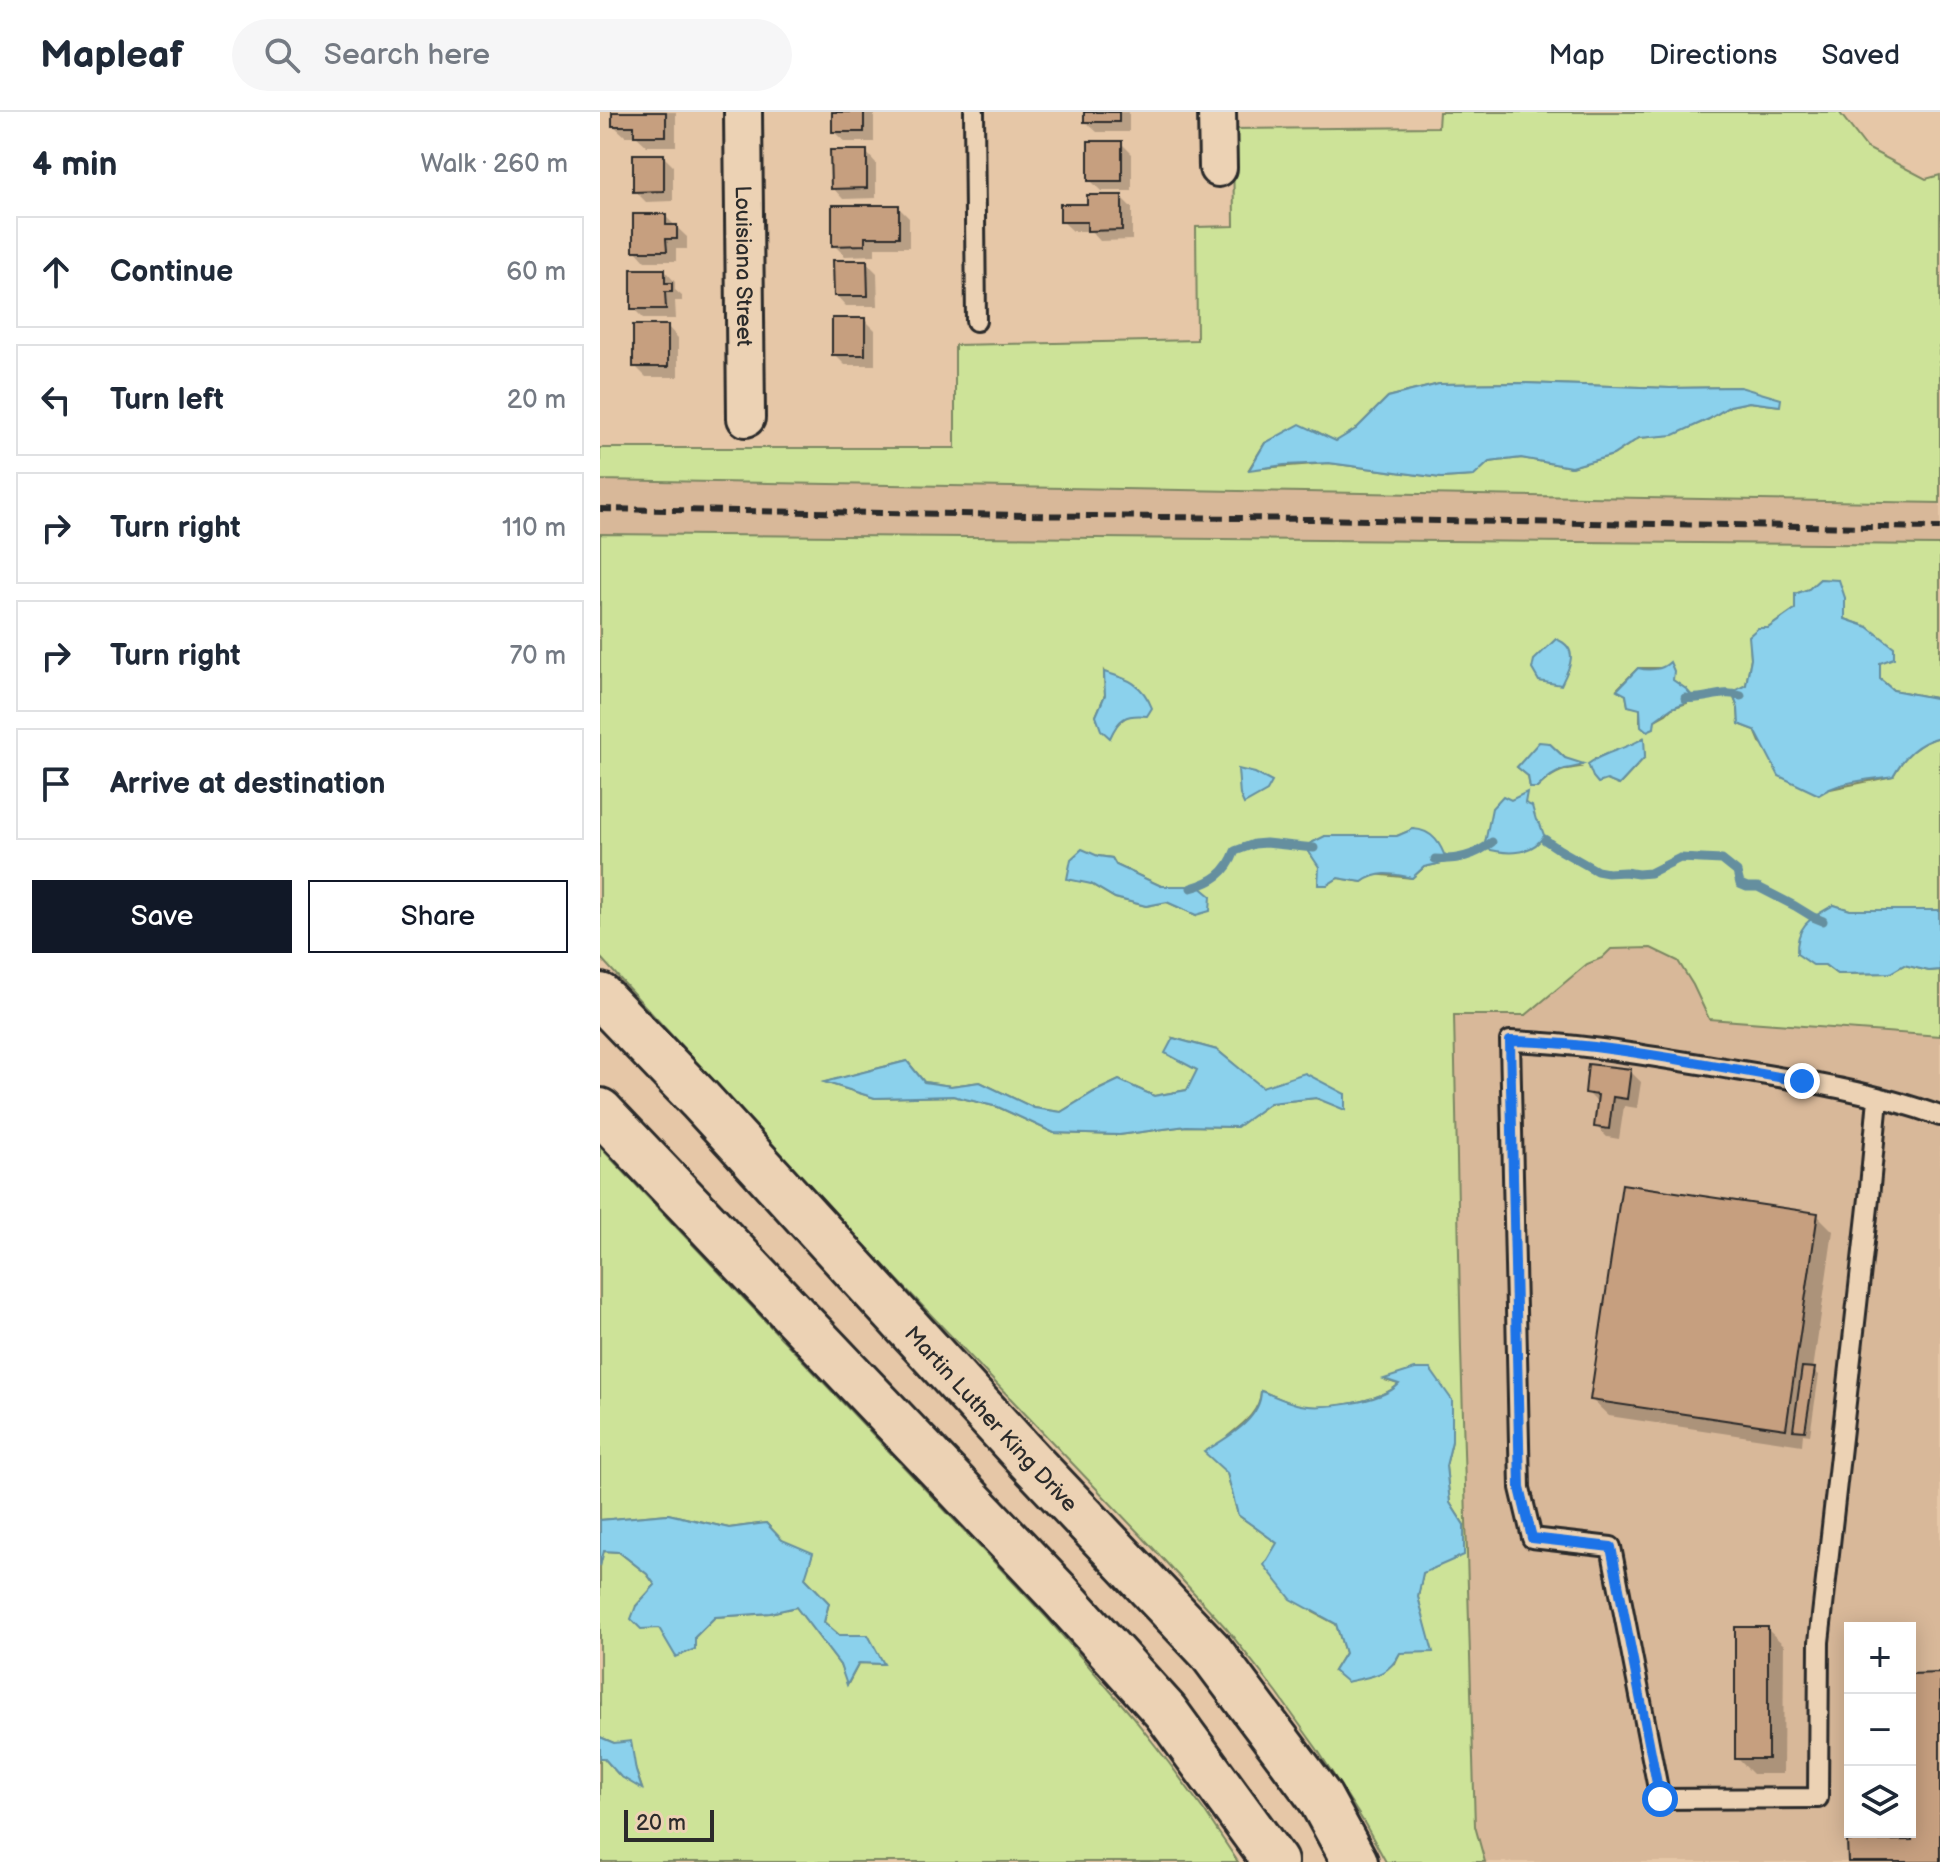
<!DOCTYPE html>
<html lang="en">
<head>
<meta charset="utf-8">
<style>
  :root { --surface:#fff; --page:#f6f6f7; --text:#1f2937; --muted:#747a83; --line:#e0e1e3; --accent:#111827 }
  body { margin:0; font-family:"Balsamiq Sans",sans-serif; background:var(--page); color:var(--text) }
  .controls { position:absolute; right:24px; bottom:24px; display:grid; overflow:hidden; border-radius:0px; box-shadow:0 4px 20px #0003 }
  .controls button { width:72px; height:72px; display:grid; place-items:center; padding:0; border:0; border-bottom:2px solid var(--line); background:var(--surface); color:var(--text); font:40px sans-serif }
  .scale { position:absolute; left:24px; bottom:20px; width:90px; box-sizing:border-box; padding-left:8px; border:4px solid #2b2b2b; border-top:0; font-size:22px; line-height:28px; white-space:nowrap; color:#2b2b2b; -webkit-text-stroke:6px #ecd2b4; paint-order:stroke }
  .stop { position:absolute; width:24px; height:24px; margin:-18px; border:6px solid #1a73e8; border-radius:50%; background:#fff }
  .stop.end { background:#1a73e8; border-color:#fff; box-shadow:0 2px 8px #0008 }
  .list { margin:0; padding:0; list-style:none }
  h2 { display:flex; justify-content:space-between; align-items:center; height:104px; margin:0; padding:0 32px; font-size:34px }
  h2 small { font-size:26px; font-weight:400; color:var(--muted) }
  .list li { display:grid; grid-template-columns:52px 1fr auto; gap:24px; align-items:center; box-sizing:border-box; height:112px; margin:0 16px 16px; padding:0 16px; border:2px solid var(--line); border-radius:0px }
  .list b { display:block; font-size:30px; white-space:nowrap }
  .list em { font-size:26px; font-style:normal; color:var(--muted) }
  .actions { display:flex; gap:16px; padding:24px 32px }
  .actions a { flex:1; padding:18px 0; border:2px solid var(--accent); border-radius:0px; text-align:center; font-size:28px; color:var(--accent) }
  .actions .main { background:var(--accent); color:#fff }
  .icon { flex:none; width:44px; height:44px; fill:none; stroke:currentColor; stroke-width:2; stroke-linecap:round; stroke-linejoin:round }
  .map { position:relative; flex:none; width:1340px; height:1750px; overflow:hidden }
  header { display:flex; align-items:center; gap:48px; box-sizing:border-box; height:112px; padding:0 40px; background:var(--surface); border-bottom:2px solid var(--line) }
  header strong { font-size:38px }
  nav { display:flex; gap:44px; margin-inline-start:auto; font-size:28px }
  .search { width:560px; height:72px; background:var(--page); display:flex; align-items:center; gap:20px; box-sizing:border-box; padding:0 28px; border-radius:44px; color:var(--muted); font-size:30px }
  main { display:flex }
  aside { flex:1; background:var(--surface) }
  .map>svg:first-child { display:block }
  .built { fill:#d8b899; fill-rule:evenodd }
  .green { fill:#cde398; stroke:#7c8762; stroke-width:2; fill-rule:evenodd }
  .water { fill:#8bd1ec; stroke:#658f9f; stroke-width:2 }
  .shadow { fill:#0003 }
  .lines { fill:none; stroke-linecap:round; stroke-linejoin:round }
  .stream { stroke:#658f9f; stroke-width:9 }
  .building { fill:#c69f7f; stroke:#2b2b2b; stroke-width:2 }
  .lane-casing { stroke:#2b2b2b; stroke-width:24 }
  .street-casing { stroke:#2b2b2b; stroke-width:42 }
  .secondary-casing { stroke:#2b2b2b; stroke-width:50 }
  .lane { stroke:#ecd2b4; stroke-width:18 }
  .street { stroke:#ecd2b4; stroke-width:36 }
  .secondary { stroke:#ecd2b4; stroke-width:44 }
  .rail { stroke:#2b2b2b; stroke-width:6; stroke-dasharray:12 6; stroke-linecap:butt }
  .route { stroke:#1a73e8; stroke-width:10 }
  .labels { text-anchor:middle; stroke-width:7; stroke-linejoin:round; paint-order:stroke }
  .street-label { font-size:22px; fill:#2b2b2b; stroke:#ecd2b4 }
</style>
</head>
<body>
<header>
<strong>Mapleaf</strong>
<div class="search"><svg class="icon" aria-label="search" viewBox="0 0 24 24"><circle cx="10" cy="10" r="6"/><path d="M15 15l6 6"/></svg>Search here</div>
<nav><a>Map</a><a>Directions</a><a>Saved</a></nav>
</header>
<main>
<aside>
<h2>4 min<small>Walk · 260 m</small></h2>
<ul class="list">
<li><svg class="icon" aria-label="ahead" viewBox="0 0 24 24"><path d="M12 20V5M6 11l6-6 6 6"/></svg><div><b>Continue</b></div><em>60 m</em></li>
<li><svg class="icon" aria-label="left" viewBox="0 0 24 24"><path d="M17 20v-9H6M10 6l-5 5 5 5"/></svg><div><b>Turn left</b></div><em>20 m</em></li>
<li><svg class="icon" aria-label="right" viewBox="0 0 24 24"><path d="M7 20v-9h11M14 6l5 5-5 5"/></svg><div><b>Turn right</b></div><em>110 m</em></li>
<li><svg class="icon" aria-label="right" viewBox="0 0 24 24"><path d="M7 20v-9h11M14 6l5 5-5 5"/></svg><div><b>Turn right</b></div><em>70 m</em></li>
<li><svg class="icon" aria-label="arrive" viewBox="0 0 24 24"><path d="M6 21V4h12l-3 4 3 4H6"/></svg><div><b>Arrive at destination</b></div></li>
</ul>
<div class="actions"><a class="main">Save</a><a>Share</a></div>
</aside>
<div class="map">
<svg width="1340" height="1750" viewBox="0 0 1340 1750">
  <rect width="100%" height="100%" fill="#e6c7a7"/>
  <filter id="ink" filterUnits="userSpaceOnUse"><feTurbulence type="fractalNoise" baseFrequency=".0125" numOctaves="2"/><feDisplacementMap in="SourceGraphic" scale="16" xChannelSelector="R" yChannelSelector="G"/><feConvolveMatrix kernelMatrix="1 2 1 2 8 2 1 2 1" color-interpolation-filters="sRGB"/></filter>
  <g filter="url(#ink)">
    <!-- built -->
    <g class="built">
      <path d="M0,368l1340,23v42l-1340,-11z"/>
      <path d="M1051,836l27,13 15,24 16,34 231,17v826h-455l-10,-36 -14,-477 -8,-334h73l61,-51 15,-6 9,-9zM1250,1516h60v204h-60z"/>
    </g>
    <!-- green -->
    <g class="green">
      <path d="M839,0h400l28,36 59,31 14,-4v328l-1340,-23v-32h355v-103l242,-5 -1,-113 38,-1 -1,-97 205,-2zM923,271l147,5 70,-1 40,19 -31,-4 -19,4 -21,13 -35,15 -35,4 -26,17 -42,12 -49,-9 -33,4 -16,14 -32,2 -112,-15 -80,6 16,-26 51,-12 20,11 20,-13 32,-32 51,-13z"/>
      <path d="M0,422l1340,11v154l-47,-9 -13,-11 -1,-16 -11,-36 -23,-8v-21l-14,-17 -11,-2 -11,10 -14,5v15l-27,19 -18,8 1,22 -5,27 -14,8 6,15 1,16 16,6 5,12 66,48 67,-14c11,-20 24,-33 47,-39v174l-90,-1 -16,-5 -9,60 12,9 53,-1 14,-8 25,6 11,-1v66l-231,-17 -16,-34 -15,-24 -27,-13 -40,1 -9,9 -15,6 -61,51h-72l7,334 14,477 10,36h-99l-21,-38 -48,-75 -40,-56 -51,-65 -74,-81 -299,-314 -253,-276zM1038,556h25l9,12 14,9 1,14 -15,5 -6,6 -11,6 -15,1v-13l-12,-2 -2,-11 -9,-6zM504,560l26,42 -13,10 -7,13 -14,-21 9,-21zM1043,626l2,19 -26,28 -12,-5 -12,-21 39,-15zM949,631l16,15 15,9c-19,2 -30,8 -43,21h-7l-2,-12 -11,-9 9,-9zM814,717l32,33 -22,5 -12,11 -39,-4 -11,8 -24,-4 -11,7h-9l1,-18 6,-31h72zM498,744l14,2 4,7 45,21h38l-3,29 -29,-13 -21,4 -31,-8 -24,-14zM573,926l44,12 45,38 83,6v15l-29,-11 -46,5 -34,24 -50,-1 -67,9 -65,-2 -56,-26 -45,-11 -78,2 -50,-16 82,-21 17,21 27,4 29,-4 54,26 27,4 33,-20 25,-12 35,16 33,-6 11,-20zM785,1268l67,20v41l-6,25 4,37 14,22 -41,47 -5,25 14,55h-32l-5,11 -61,8 11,-18 -9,-29 -23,-12 -36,-69 -39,-28 -11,-42 1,-37c15,-12 32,-24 33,-45 12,4 24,11 36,14 25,6 84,-3 102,-21z"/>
      <path d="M0,1035l448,472 84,97 37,47 36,49 33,50h-638v-104h4l16,18 22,12 -6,-17 -22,-28 -14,-6v-170l3,-16 16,1 28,22 8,11 -19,21 23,22 36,9 20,-20 55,-4 26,-6 44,58 8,19 11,-21 23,1 -14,-29h-29l-15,-13 5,-19 -24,-25 -23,-38 -16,-17 -37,5 -61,-14 -68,6z"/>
    </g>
    <!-- water -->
    <g class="water">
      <path d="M923,271l147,5 70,-1 41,12 -1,7 -31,-4 -19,4 -21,13 -35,16 -35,3 -26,17 -42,12 -50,-9 -32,4 -15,14 -33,2 -112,-15 -45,2 -35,5 16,-27 35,-19 36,17 20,-12 32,-32 51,-13z"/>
      <path d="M1220,467l19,1 6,18v21l23,8 26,20v11l-14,5v16l13,11 47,9v38c-23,6 -36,19 -47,39 -24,4 -54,5 -74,19l-40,-19 -24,-46 -16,-6 -1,-16 -6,-16 14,-7 5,-27 -2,-22 9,-8h10l27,-19v-15l14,-5z"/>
      <path d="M956,527c24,9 14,28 5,46l-22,-4 -7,-12 2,-9z"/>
      <path d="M1070,550l4,9 -1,9 13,9 9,10 -23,9 -17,12 -1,8 -7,3 -6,-5 -1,-17 -12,-3 -2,-11 -9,-5 21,-22c11,3 24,2 32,-6z"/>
      <path d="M504,560c24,7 38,11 48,36l-5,8c-22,-2 -28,2 -37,22l-9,-8 -5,-14 9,-21z"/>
      <path d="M1044,626l1,19 -26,28 -12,-5 -9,3 -5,-6 -5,-13c15,-12 38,-15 56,-26z"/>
      <path d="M939,630l10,1 16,15 19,6c-7,4 -12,3 -19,5 -11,3 -20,11 -28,19h-7l-2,-12 -11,-9z"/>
      <path d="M638,657l17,4 17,9 -5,9 -23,13 -4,-9z"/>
      <path d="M927,680l-2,11 7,3 4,14 4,4 4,11c6,3 9,5 9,11l-12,-6c-14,16 -38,14 -57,8l8,-40 11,-12 8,4z"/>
      <path d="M813,717c20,1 28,15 34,33l-23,5 -12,11c-19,-4 -33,-8 -50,4l-24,-4 -11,7h-9l1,-18 -14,-21 20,-10h72z"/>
      <path d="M482,737l16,7 14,2 4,7 45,21h38l12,10 -1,15 -14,4 -29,-13 -21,4 -31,-8 -24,-14 -24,-5 4,-20z"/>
      <path d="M1234,793l16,5h89l1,60 -11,1 -25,-6 -14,8 -53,1 -12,-9h-12l-16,-11c-1,-30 14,-36 37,-49z"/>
      <path d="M573,926l44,12 45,37 43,-14 40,21v16l-29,-12 -46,5 -33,24 -51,-1 -67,9 -65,-2 -56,-26 -45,-11 -78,2 -51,-16 83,-21 17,21 27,4 29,-4 54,26 27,4 33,-20 25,-12 35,16 33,-6 10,-20 -32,-17z"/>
      <path d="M815,1257h15l22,31v41l-6,25 4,37 14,22v30l-41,18 -5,24 15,55 -33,1c-12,24 -29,23 -53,29l-13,-11 11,-18 -9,-29 -45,-25 -27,-34 13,-22 -39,-28 -11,-42 -23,-21c22,-14 57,-32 57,-61 11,4 23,10 35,13 24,7 86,-2 103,-20l-15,-5z"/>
      <path d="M68,1402l61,14 37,-5 16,17 31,13 -8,25 24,25 -5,19 15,13h29l16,29 -25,-1 -12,22 -7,-20 -44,-58 -26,6 -55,4 -20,20v12l-19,8 -17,-29 -18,1 -10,-10 5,-13 19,-21 -8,-11 -28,-22 -15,-1 -4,15v-46z"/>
      <path d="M0,1625l14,6 17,-2 5,30 6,18 -22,-13 -16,-18h-4z"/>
    </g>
    <!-- shadow -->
    <g class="shadow">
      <path d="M14,0h62v34h-29l-11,-10h-11l-11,-10z"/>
      <path d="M234,0h40v30h-29l-11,-10z"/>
      <path d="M486,0h43v20h-32l-11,-10z"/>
      <path d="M521,31l11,11v37h-31l-11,-11z"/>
      <path d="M266,40l10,11v35l-33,1 -10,-11z"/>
      <path d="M63,44l10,10v35l-27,1 -11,-11z"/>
      <path d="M521,85l11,11v32l-32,1 -9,-10h-18l-11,-10 27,-15z"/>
      <path d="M298,95l11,11v29h-34v8l-30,1 -11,-11z"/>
      <path d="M65,104l22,21v12h-11v12h-31l-10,-11z"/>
      <path d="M266,150l11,11 1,33h-32l-10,-11z"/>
      <path d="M65,159l10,11v8l7,6v5h-7l1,18h-32l-11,-11z"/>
      <path d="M265,208l10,10v35h-30l-11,-11z"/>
      <path d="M68,215l10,11v39h-32l-11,-11z"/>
      <path d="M1030,959l11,11 -4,26 -13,-2 -5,33 -12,-2 -11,-11 3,-22 -12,-12z"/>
      <path d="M1217,1103l16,16 -20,139 6,5 -9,60 -7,-1 -1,11 -193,-29 -17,-16z"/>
      <path d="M1167,1517l17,16 -1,129h-30l-16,-16z"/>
    </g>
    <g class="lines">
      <!-- stream -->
      <g class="stream">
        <path d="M1085,586c19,3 38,-9 56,-2"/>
        <path d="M945,728l15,10 37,21 11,2 17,-1 13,2 12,-1 30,-15 42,2 15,12 3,12 7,3h11l37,19 18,11 10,4"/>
        <path d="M835,747c23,1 40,-3 57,-17"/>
        <path d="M591,776c22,-6 36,-15 44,-37l19,-7 12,-1 48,5"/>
      </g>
    </g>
    <!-- building -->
    <g class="building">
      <path d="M12,0h54v24h-32v-10h-22z"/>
      <rect x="232" y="0" width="32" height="20"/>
      <rect x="484" y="0" width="35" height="10"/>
      <rect x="488" y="29" width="34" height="40"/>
      <path d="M230,38h37v38l-36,1z"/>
      <path d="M33,42h31v37l-31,1z"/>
      <path d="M487,83h35v35l-35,1v-9h-27v-18h27z"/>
      <path d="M232,93h67v32h-34v8l-33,1z"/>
      <path d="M33,102h33v11h11v14h-11l1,12h-34z"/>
      <path d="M233,148h34l1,36h-34z"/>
      <path d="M31,157h34v14h7v9h-7l1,17h-35z"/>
      <rect x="232" y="206" width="33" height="37"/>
      <rect x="33" y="213" width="35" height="42"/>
      <path d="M988,952l43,5 -4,30 -14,-2 -4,32 -15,-2 4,-32 -13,-2z"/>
      <path d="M1022,1072l196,29 -32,216 -196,-29z"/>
      <path d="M1202,1255l13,1 -10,63 -12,-1z"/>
      <rect x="1135" y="1515" width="33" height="132"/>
      <path d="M1340,1561v189h-92l-1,-21 65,-1 -2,-166z"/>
    </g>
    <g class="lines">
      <!-- lane casing -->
      <g class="lane-casing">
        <g id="lane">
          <path d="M374,0l2,209"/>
          <path d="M1278,986l-9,100 -50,444 -1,156 -158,1 -49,-252 -79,-9 -12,-50 -10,-447c69,2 139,15 208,26 74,12 151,23 222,49"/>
        </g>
      </g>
      <!-- street casing -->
      <g class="street-casing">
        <g id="street">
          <path id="s1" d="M143,0l3,306"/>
          <path d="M617,0l1,56"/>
        </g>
      </g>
      <!-- secondary casing -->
      <g class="secondary-casing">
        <g id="secondary">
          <path id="s2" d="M0,884l100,104 329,360 181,191 110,147 35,64"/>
          <path d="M0,999l460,484 105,116 110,151"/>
        </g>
      </g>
      <!-- lane -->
      <use href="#lane" class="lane"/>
      <!-- street -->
      <use href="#street" class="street"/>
      <!-- secondary -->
      <use href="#secondary" class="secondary"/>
      <!-- rail -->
      <path class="rail" d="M0,397l1340,19"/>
    </g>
  </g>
  <g class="lines" filter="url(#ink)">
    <!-- route -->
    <path class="route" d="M1060,1687l-49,-252 -79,-9 -12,-50 -10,-447c97,2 196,24 292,40"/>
  </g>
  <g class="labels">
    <!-- street labels -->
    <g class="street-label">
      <text dy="8" stroke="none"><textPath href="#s1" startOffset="154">Louisiana Street</textPath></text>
      <text dy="8" stroke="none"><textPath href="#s2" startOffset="576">Martin Luther King Drive</textPath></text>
    </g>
  </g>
</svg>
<div class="controls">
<button>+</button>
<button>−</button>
<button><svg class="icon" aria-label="layers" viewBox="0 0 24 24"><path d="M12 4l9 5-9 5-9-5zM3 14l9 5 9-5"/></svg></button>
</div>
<div class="scale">20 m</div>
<div class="stop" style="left:1060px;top:1687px"></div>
<div class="stop end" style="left:1202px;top:969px"></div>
</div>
</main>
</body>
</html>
